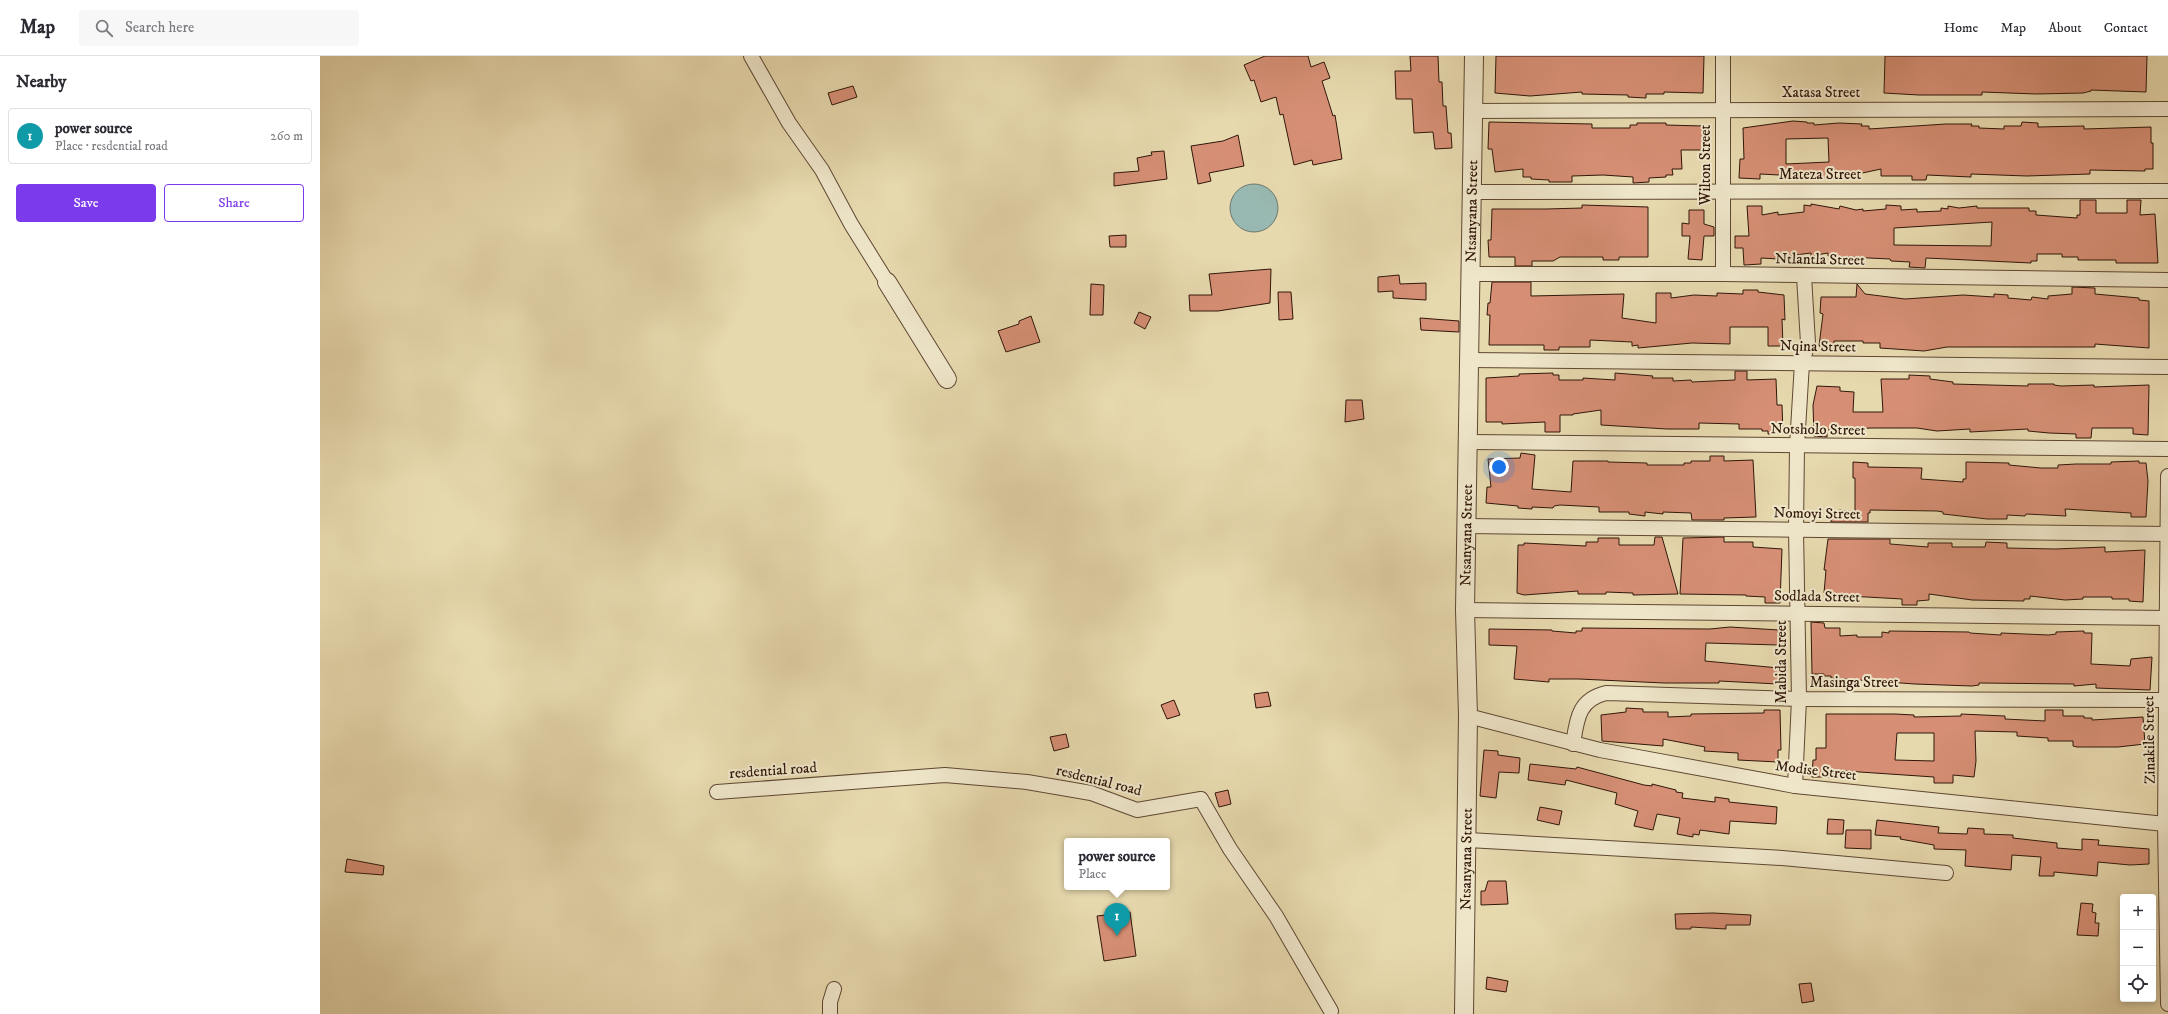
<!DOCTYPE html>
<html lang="en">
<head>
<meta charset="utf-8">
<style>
  :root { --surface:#fff; --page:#f7f7f7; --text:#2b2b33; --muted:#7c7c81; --line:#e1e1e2; --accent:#7c3aed }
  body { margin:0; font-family:"IM FELL DW Pica",serif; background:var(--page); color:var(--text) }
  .controls { position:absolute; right:12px; bottom:12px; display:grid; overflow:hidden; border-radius:4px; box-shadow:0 2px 6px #0003 }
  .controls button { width:36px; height:36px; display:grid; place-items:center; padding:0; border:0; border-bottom:1px solid var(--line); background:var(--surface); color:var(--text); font:20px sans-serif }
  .you { position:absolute; left:1179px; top:411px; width:14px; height:14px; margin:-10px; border:3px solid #fff; border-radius:50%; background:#1a73e8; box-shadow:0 0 0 6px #1a73e833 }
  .badge { display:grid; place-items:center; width:26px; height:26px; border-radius:50%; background:var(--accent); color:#fff; font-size:13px; font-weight:700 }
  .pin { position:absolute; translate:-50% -33px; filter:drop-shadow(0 1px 2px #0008) }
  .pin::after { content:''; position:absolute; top:21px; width:14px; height:12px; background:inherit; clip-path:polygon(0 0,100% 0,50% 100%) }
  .popup { position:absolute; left:744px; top:782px; width:106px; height:52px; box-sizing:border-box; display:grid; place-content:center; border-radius:4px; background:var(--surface); filter:drop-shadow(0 1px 3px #0005); font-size:13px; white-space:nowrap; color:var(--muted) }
  .popup b { font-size:15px; color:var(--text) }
  .popup::after { content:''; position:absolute; left:50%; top:100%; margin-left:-8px; border:8px solid transparent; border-top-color:var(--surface) }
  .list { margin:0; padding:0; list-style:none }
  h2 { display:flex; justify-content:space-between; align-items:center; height:52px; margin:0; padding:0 16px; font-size:17px }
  h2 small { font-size:13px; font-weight:400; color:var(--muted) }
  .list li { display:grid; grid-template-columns:26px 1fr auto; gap:12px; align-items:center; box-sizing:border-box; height:56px; margin:0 8px 8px; padding:0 8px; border:1px solid var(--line); border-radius:4px }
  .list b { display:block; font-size:15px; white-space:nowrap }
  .list p { margin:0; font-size:13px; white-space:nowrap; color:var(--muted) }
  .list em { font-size:13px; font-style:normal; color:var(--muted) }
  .actions { display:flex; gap:8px; padding:12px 16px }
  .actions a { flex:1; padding:9px 0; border:1px solid var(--accent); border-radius:4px; text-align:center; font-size:14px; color:var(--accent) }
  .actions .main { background:var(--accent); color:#fff }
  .icon { flex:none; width:22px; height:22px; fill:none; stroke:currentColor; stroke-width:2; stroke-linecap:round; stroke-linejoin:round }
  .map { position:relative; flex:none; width:1848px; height:958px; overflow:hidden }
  header { display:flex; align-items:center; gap:24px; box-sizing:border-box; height:56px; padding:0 20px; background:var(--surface); border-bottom:1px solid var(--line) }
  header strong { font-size:19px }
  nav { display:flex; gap:22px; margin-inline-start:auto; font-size:14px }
  .search { width:280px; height:36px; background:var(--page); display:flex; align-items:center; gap:10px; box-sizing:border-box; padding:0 14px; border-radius:4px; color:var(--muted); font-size:15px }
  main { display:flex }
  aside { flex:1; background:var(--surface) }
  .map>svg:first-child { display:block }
  .water { fill:#98b9b1; stroke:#6e786e }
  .building { fill:#d68f75; stroke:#301609; fill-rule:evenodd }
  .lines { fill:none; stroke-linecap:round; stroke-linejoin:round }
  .minor-casing { stroke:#5e4732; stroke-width:16 }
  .tertiary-casing { stroke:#5e4732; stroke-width:20 }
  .minor { stroke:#efe6ca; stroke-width:14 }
  .tertiary { stroke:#efe6ca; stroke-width:18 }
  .labels { text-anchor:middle; stroke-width:4; stroke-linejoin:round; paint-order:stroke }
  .street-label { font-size:15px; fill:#301609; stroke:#efe6ca }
</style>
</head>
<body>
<header>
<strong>Map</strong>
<div class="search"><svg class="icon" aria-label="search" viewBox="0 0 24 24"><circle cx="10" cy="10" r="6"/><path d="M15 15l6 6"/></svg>Search here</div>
<nav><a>Home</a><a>Map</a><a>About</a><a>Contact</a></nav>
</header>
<main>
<aside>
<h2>Nearby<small></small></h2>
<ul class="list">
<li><span class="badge" style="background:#0f9aa8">1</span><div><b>power source</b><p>Place · resdential road</p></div><em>260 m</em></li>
</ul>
<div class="actions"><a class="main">Save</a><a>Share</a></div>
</aside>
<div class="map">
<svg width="1848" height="958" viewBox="0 0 1848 958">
  <rect width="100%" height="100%" fill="#e7d9ae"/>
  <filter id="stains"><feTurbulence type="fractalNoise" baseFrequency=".005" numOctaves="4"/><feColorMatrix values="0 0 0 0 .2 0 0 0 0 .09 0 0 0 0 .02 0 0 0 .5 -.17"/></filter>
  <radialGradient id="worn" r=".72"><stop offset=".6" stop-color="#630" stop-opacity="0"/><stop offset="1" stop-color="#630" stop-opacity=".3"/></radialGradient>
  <!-- water -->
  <circle class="water" cx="934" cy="152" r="24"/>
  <!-- building -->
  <g class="building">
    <path d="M945,0h43l3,11 13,-5 6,16 -8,3 11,35 2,-1 7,44 -29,6 -1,-5 -18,5 -11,-51 -3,1 -4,-18 -15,5 -7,-22 -3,1 -7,-16z"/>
    <path d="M1090,0h28l1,26h3l1,24h3l2,27h3l1,15 -17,1 -2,-17 -19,1 -2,-34h-16l-1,-28h16z"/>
    <path d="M1176,0h208l-1,37 -39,-1v2h-18v4l-18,-1v-2l-46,-1v-2l-52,4 -35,-3z"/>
    <path d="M1565,0h262l-1,36 -55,-2v1l-8,2 -47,1 -54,-2v3h-63l-35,-2z"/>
    <path d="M533,30l4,11 -25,8 -4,-12z"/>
    <path d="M1473,65l14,1v1h7v2l25,-2 23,1 -1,2h8v3l77,-5h26l-1,2h8v2l25,1v-3h17l1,-4 16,1v4l46,-1v3l67,-2v16h2v26h-8v2l-55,-1v4l-63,2 -56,-2v3l-44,-2 -1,5h-14v-4h-31v-7l-42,9h-41v-2l-38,-2v5l-21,-1 1,-19h4l-1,-31zM1508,82l1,24 -43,2v-25z"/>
    <path d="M1169,66l103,2v4h38v-3h7v-2h29v2l37,1v24h-22l1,19h-10l1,6h-7v2l-17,1v4l-16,1v-6l-30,-2 -31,1v6h-23v-2l-18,-1v-2h-8v-8l-28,3 -3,-23h-4z"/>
    <path d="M918,79l6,31 -35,7 2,8 -13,3 -7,-38 32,-5z"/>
    <path d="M844,95l3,28 -53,7v-13l25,-2 -2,-13 15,-3 -1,-3z"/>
    <path d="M1760,144h16v13h31v-13h14l-1,15 15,-1 3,49h-42v-3h-38v-3h-16v-3h-25v7h-6v2l-105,-5 -1,10 -16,-1 1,-5 -19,-1 -1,-2 -62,-3v-3l-17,3v-3l-32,4v2l-18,-1v6l-17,1 -1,-17h-8v-12h14l-2,-30h15v9l16,-3v3l26,-3v-7l7,1v-2l28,5 1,-3 16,4 7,-1v2l23,-2v-4l15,1v4l16,-1v3l24,-1v-3l7,1v-3l11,2 18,-2v2h52v3h7v4l41,3v-3h3zM1672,166l-1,24 -97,-1v-17z"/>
    <path d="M1262,149l66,2v50h-29v3h-16v-3h-43l-7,4h-21v5h-17v-9h-26l-1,-17h3l1,-31h54l36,-1z"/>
    <path d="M1369,154h15v14l10,3v9h-10l-2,24 -14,-1 2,-23h-8v-13l7,1z"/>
    <path d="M806,179v12h-16l-1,-11z"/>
    <path d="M951,213l-1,34 -52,8h-28l-1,-16h23l-3,-21z"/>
    <path d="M1079,219l1,9 26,-1v17l-33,-2v-7l-15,1v-15z"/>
    <path d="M1172,226h39v14l93,-2 -2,24 34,5v-30h15v5l23,-3 23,1v-3l26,1v-4h15v2l26,3 1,25 -3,-1 1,27h-15v-19h-38v17l-38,-1 -54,5v-3l-6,1v-4l-42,-2v7h-31v3h-15v-5h-55l1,-30h-3l1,-12h2z"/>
    <path d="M771,228l13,1 -1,30h-13z"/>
    <path d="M1537,228l8,10 40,5 58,-4 31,2v-3l14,1v3l23,2 1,-3 16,2v-3l24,-2v-7l23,1v6l44,4v2l10,1v47l-54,-4v3h-148l-23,4 -44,-3v-5h-17v-2h-29v5h-15l4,-32 -3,-1 1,-16h35z"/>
    <path d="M958,236h13l2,27 -14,1z"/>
    <path d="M819,256l12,5 -6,12 -11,-6z"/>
    <path d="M711,260l9,26 -34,10 -8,-21 21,-7v-3z"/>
    <path d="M1100,262l39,3v11l-38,-2z"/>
    <path d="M1415,315h12v9l29,-1 1,26h5l1,28 -15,1v-3h-6v-2h-23v-5l-40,-1v6h-32l-66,-4v-15l-28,4v1h-13v17h-15v-10l-43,2v-2h-16v-44l33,-2v-2l34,-1v2h6v5h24v-2l32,2v-7l38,3 -1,2h21v3l18,-1 1,2 43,-2z"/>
    <path d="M1589,319l21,1v3l23,3v2l75,2v-2h26v1l7,1 33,-1v2l55,-2 -1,50 -15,-1v-6h-41l-1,10h-15v-4l-27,-1 -21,-2v-2l-58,3v-3l-33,2 -20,-3h-47l-14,1v1h-29v7l-13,-1 -1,-31 4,-19 23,1v4l14,1 -1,20h30l-2,-33h28z"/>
    <path d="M1026,344h16l2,19 -19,3z"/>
    <path d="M1201,397l14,2 -3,34 39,3 2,-31h35v1l39,1v2h37v-2h7v-2h19v-5h14v5l29,-1 3,57 -32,1v2h-32l-1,-7 -28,-1v2l-18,-2v4l-16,-2v-2h-30v-5l-39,-2 -6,1 -1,2 -21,-1v2l-14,-1v-2l-32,-3 1,-16h4l-3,-28 32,-1z"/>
    <path d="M1819,405v2h7l2,18 -2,36h-15v-4l-66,-4 1,7 -40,-2 -1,2 -18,-1v4h-20l-44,-5v-2l-6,-1 -67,-1v3h-2v9h-37v-5h8v-7l16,2v-34h-2v-16l15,1v4l54,1 -1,11 42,3v-3h3v-17l43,1v2l32,3h17v-3l18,-1h35v-2z"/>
    <path d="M1335,481h7l16,57 -45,1v-2l-27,-1v2h-28v-3l-54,4 -7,-2 1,-48h6v-2l62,3v-4h12v-4h21v7h35z"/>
    <path d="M1404,481v5h29v5l29,2 -2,54h-15v-6l-19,-1v-1l-66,-1 3,-56z"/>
    <path d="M1508,483h62v5l38,3v-4h24v4h33l1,-5 21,1v5l48,1 50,-2v5l40,-2 -2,52 -14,-1v-2h-17v-2h-29v2l-18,1 -35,-4v3h-6v2l-52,-1 -43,-6v6l-12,1v4h-15v-6l-71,-4 -7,-2 2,-23h-2z"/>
    <path d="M1491,566l13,1 1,5h15v8l17,-1v2h25v-5l7,1v-2l80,1 1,1 31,2v-2l48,2 7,-1v-2l28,-1v2h8l-1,31 39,2 1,-7 21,-2 -2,33 -54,-2v-4l-22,2v-2l-95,-1v2l-7,1 -57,-2 -84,-6v-2h-7v-2h-12z"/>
    <path d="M1410,571l49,3v15l-73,-2 -1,18 74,7 -1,16 -59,-3v2h-55l-85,-4h-30v3l-35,-3 3,-33 -28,-1v-16l63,1v1l24,2v-2h6v-3l128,1z"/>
    <path d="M948,636l3,14 -15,2 -2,-14z"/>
    <path d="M854,644l6,15 -13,4 -6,-14z"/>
    <path d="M1306,652l17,1v3h25v5l23,-1v-2l73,-1v-3h16l1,40h-3v12l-40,-2v-7l-34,-2 1,-4 -42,-8v7l-61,-5 -1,-26 25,-3z"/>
    <path d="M1725,654h18v6h21v2h8v2l51,-3 2,27 -27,3h-41l-4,-1v-5h-25v-3l-31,-2v-4l-42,-1 1,30 -2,16 -21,-2v8h-19v-6l-89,-6v6h-33l1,-17h3v-12h10v-34h69l19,1v2l47,-1v-2l44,2v3l40,2zM1577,677h37v28l-39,-1z"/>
    <path d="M746,678l3,13 -15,4 -4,-14z"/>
    <path d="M1164,694l14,1v4l22,3 -1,15 -20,-1 -3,26 -16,-2z"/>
    <path d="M1210,708l46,5 1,-2 67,18 8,1v-2l24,6v2l7,1 -1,5 33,4v-5l14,2v3l48,5 -1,17 -46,-3 -1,13 -29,-4 -1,5 -6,-1v3l-16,-3 3,-16 -23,-4 -4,16 -19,-4 4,-15 -23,-7 2,-11 -51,-13 -1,5 -37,-5z"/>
    <path d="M908,734l3,14 -12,3 -4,-14z"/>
    <path d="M1220,751l22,4 -3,14 -22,-5z"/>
    <path d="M1508,763l16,1 -1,14h-16z"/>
    <path d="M1557,764l62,7 -1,6 29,1 1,-6 16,1v5l29,1v3l44,5v5l25,2v-11l17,1 -1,5 51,4v15l-19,1 -32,-3 -1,14 -43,-4v4h-15l2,-19 -29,-2 -1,15 -46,-4 1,-16 -32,-1v-4l-34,-6 1,-2 -26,-2z"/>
    <path d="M1526,774h25v19l-26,-1z"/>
    <path d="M27,803l37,7 -1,9 -38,-3z"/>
    <path d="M1168,825h18l2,23 -27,1v-14h4z"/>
    <path d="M1761,847l12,1 -1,8 4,1 -1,10h4l-1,13 -21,-1z"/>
    <path d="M810,856l6,44 -32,5 -7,-45z"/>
    <path d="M1393,857l38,2 -1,10h-24v4l-35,-2v2h-15l-1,-15z"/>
    <path d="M1167,921l21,4 -2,11 -20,-3z"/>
    <path d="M1491,927l3,18 -12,2 -3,-19z"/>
  </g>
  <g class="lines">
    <!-- minor casing -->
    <g class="minor-casing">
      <g id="minor">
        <path d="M431,0l38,67 33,47 29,54 36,58"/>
        <path d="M1403,0v218"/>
        <path d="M1154,55l694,-2"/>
        <path d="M1152,136l696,-1"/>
        <path d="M1151,218h252l445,6"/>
        <path d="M1148,304l700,7"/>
        <path d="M1148,386l700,7"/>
        <path d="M1848,420l-3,348 3,180"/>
        <path d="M1146,470l702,8"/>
        <path d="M1145,554l703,8"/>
        <path d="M1148,660l132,34 195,36 370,38"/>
        <path d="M1253,688c4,-25 5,-44 33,-51l193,6 369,1"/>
        <path d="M1475,730l4,-87 -3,-169 1,-84 5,-83 6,-20 -4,-67"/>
        <path d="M397,736l228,-17 82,7 64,11 46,17 64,-11 29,50 46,67 55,95"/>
        <path d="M1148,784l314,18 164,15"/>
        <path d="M510,958v-12l4,-13"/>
      </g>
    </g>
    <!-- tertiary casing -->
    <g class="tertiary-casing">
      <g id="tertiary">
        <path d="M567,226l60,97"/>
        <path id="s1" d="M1144,958l4,-298 -3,-106 9,-554"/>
      </g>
    </g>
    <!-- minor -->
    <use href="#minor" class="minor"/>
    <!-- tertiary -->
    <use href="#tertiary" class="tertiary"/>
  </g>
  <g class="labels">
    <!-- street labels -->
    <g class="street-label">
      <text x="1501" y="41">Xatasa Street</text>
      <text transform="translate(1385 109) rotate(-90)" y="5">Wilton Street</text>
      <text x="1500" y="123">Mateza Street</text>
      <text dy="5" stroke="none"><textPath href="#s1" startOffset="803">Ntsanyana Street</textPath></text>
      <text transform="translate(1500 203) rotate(1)" y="5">Ntlantla Street</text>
      <text transform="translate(1498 290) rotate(1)" y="5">Nqina Street</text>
      <text transform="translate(1498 373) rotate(1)" y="5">Notsholo Street</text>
      <text transform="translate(1497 457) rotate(1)" y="5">Nomoyi Street</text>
      <text dy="5" stroke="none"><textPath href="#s1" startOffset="479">Ntsanyana Street</textPath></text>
      <text transform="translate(1497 540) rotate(1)" y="5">Sodlada Street</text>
      <text transform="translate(1461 606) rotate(-90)" y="5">Mabida Street</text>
      <text x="1534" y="631">Masinga Street</text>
      <text transform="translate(1829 684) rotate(-91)" y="5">Zinakile Street</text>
      <text transform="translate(453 714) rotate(-4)" y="5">resdential road</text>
      <text transform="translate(1496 714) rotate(7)" y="5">Modise Street</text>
      <text transform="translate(779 724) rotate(14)" y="5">resdential road</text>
      <text dy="5" stroke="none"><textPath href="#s1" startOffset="155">Ntsanyana Street</textPath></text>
    </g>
  </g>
  <rect width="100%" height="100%" filter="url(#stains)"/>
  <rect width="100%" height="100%" fill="url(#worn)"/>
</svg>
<div class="controls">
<button>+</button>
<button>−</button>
<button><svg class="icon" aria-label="locate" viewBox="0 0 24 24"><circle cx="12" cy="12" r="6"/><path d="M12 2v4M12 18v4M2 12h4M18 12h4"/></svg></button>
</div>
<div class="you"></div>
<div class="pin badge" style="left:797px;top:880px;background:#0f9aa8">1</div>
<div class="popup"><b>power source</b>Place</div>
</div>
</main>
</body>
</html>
